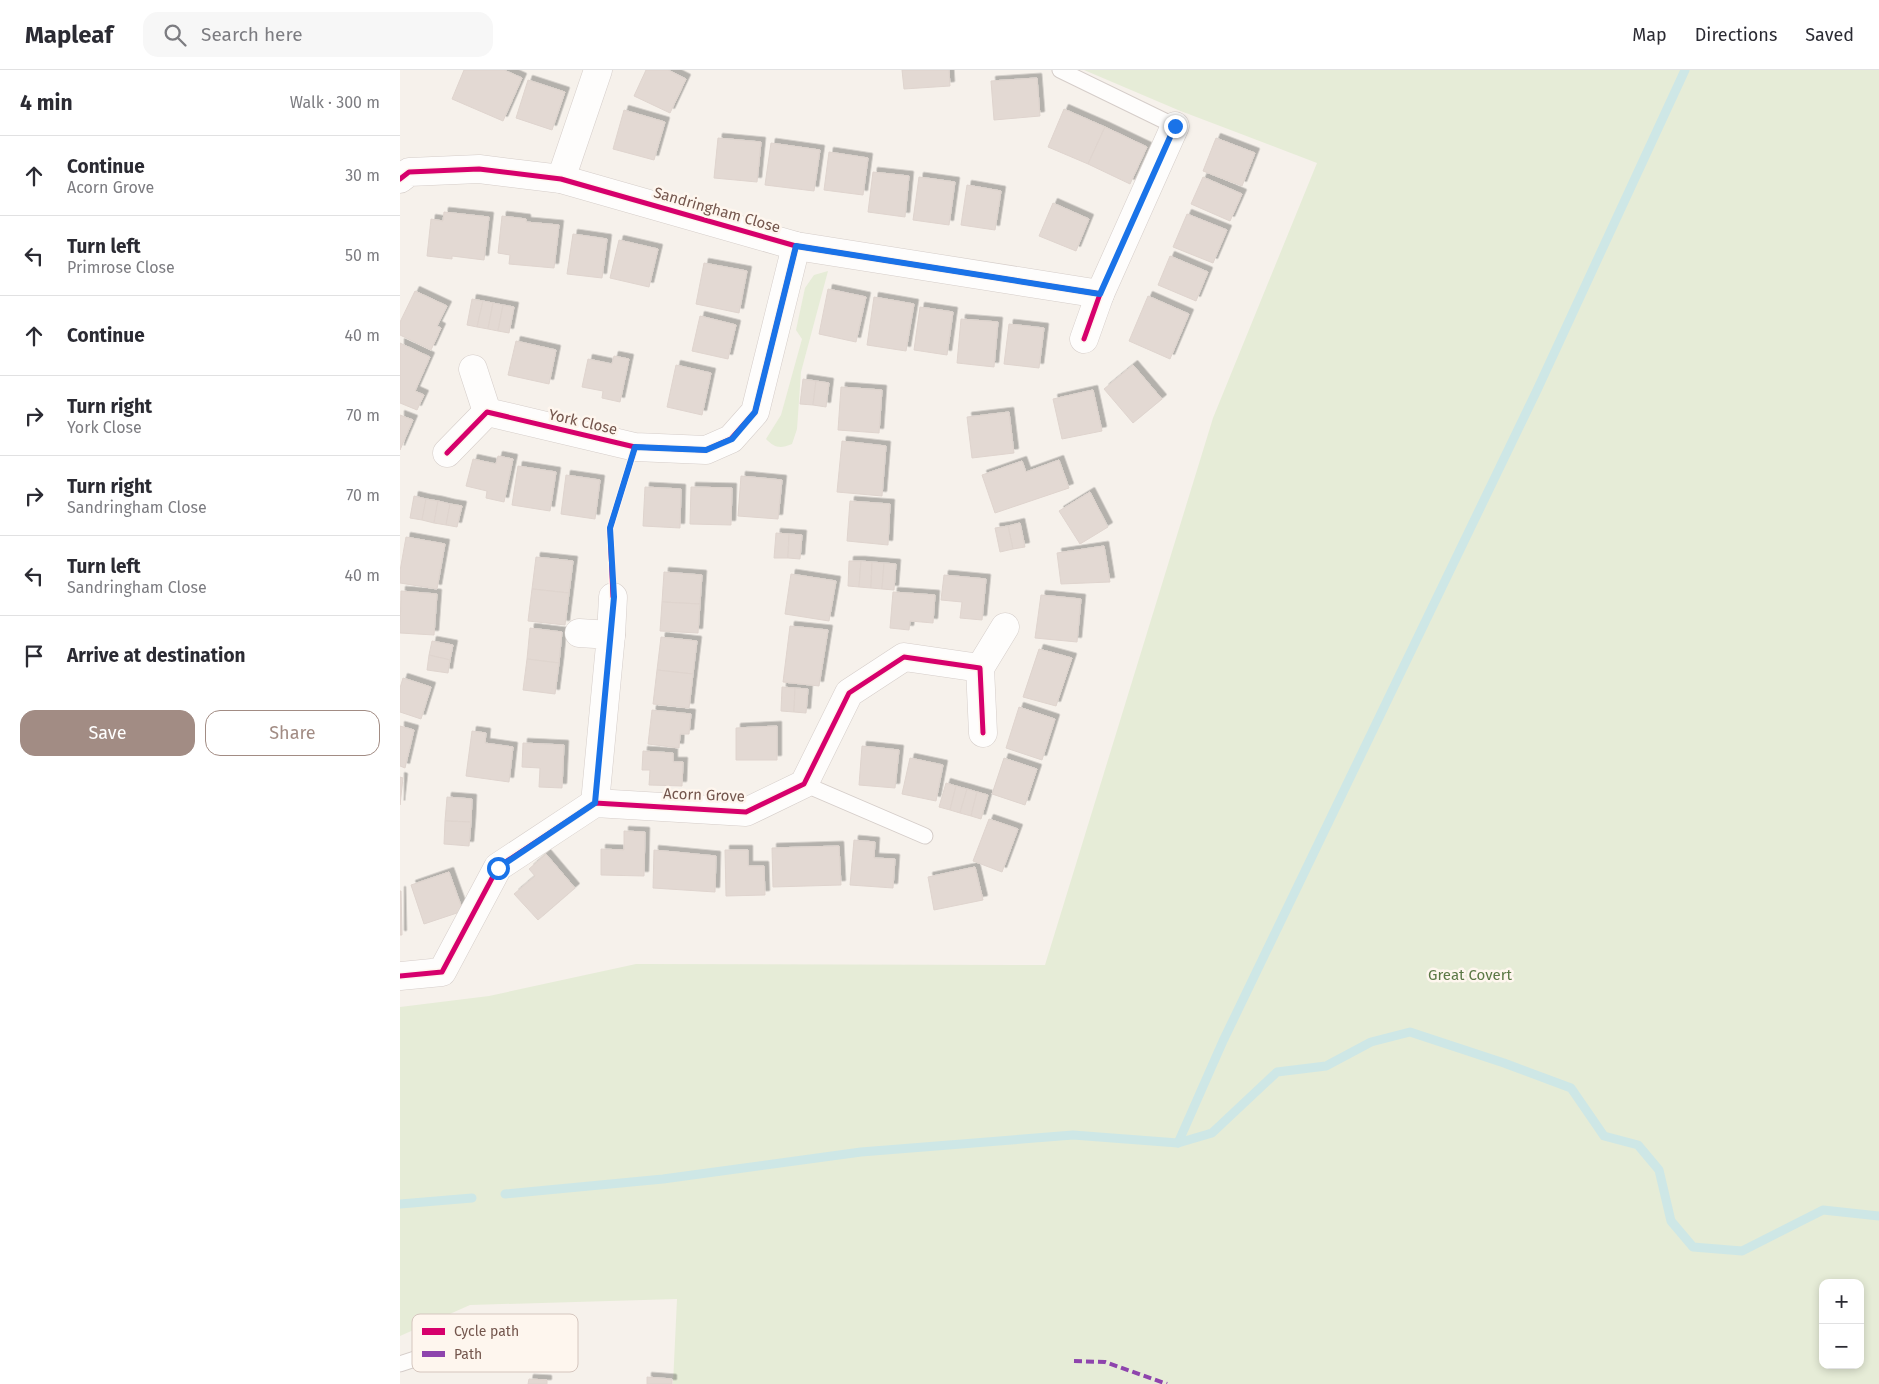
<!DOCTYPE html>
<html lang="en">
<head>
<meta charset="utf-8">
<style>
  :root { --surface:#fff; --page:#f7f7f7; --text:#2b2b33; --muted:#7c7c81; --line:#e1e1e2; --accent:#a28c84 }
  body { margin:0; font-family:"Fira Sans",sans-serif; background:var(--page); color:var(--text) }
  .controls { position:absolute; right:15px; bottom:15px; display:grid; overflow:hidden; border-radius:10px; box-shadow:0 2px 8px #0003 }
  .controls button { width:45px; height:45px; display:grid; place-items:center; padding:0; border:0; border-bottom:1px solid var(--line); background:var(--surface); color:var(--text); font:25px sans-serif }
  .stop { position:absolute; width:15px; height:15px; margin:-11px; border:4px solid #1a73e8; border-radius:50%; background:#fff }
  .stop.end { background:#1a73e8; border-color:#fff; box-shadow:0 1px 5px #0008 }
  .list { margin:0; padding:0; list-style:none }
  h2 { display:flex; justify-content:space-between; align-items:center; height:65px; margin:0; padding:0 20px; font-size:21px }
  h2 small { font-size:16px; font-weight:400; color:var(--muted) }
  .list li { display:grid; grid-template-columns:32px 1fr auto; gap:15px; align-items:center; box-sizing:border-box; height:80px; padding:0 20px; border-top:1px solid var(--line) }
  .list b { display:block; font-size:19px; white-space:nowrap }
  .list p { margin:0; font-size:16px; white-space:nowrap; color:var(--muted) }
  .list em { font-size:16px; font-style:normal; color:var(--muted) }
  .actions { display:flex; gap:10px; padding:15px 20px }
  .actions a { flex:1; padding:11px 0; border:1px solid var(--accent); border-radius:15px; text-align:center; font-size:18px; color:var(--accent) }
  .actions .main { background:var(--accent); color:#fff }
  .icon { flex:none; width:28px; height:28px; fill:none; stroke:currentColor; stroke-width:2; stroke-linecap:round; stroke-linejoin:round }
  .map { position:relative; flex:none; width:1479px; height:1314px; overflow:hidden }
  header { display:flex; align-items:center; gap:30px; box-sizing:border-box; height:70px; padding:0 25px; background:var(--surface); border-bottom:1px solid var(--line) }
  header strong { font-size:24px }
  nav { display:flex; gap:28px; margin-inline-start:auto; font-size:18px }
  .search { width:350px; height:45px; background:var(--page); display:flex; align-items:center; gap:12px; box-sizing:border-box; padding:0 18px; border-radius:15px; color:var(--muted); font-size:19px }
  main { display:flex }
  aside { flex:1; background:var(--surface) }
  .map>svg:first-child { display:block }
  .green { fill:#e6ecd7; fill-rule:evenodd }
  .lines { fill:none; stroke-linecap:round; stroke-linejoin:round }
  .stream { stroke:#cee7e6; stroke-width:9 }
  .building { fill:#e3d9d3; stroke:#dfd4ce; filter:url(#shadow) }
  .lane-casing { stroke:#d5cdc9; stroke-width:17 }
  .street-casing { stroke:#d5cdc9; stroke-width:29 }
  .lane { stroke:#fefdfc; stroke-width:15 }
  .street { stroke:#fefdfc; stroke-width:28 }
  .quiet { stroke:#8e44ad; stroke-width:4; stroke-dasharray:8 4; stroke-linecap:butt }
  .cycleway-casing { stroke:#fef6ee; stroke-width:8 }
  .cycleway { stroke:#d6006c; stroke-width:5 }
  .route { stroke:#1a73e8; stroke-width:6 }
  .labels { text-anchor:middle; stroke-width:5; stroke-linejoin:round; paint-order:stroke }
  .street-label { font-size:15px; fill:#74564d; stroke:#fef6ee }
  .park-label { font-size:15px; fill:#5b7845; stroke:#fef6ee }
  .key { fill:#fef6ee; stroke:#d5c6be; stroke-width:1 }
  .key-label { font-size:14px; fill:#74564d }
</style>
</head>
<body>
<header>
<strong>Mapleaf</strong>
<div class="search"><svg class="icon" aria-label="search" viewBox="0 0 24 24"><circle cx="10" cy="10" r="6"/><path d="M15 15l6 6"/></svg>Search here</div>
<nav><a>Map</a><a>Directions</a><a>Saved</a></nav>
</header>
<main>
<aside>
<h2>4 min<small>Walk · 300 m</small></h2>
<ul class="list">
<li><svg class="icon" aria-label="ahead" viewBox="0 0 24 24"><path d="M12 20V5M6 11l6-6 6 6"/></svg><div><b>Continue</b><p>Acorn Grove</p></div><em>30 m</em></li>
<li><svg class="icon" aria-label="left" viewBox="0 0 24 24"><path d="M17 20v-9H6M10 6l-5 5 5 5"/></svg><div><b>Turn left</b><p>Primrose Close</p></div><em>50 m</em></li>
<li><svg class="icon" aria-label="ahead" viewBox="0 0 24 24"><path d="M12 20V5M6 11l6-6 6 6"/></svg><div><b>Continue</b></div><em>40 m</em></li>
<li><svg class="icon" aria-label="right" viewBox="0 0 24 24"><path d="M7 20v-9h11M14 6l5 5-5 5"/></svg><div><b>Turn right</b><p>York Close</p></div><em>70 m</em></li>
<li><svg class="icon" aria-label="right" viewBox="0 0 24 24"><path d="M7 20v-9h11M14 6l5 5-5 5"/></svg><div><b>Turn right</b><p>Sandringham Close</p></div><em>70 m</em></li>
<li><svg class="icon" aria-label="left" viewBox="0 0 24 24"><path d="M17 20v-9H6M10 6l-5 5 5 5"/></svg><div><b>Turn left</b><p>Sandringham Close</p></div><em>40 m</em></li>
<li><svg class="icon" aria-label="arrive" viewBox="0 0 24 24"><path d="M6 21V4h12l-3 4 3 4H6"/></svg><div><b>Arrive at destination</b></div></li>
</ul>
<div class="actions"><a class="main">Save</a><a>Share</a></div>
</aside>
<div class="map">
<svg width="1479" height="1314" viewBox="0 0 1479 1314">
  <defs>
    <filter id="shadow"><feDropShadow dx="4.5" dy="-4.5" stdDeviation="0" flood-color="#0004"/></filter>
  </defs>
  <rect width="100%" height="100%" fill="#f6f1eb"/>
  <!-- green -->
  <g class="green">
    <path d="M684,0h795v1314h-1206l4,-85 -207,6 -70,31v-329l89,-11 147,-32 409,1 168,-547 104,-255 -139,-53zM1423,1213h37v82h-37z"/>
    <path d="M428,201l-27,101 -4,57 -5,15c-12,5 -17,4 -26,-5l15,-24 21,-76 -6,-9 9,-42 9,-13z"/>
  </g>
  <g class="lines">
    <!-- stream -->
    <g class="stream">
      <path d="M778,1073l45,-102 315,-653 147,-318"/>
      <path d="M105,1124l158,-15 198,-27 212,-17 105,8 34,-10 65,-61 49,-6 45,-24 39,-10 94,31 67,25 33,48 34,9 21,25 12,51 22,26 49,4 81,-41 56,6"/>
      <path d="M0,1134l72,-6"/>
    </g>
  </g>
  <!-- building -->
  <g class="building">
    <path d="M64,0h40l18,8 -19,43 -51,-22z"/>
    <path d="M246,0h22l18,9 -16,34 -36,-17z"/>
    <path d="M502,0h47l1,16 -46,3z"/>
    <path d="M637,8l3,38 -46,4 -3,-39z"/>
    <path d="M128,10l37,12 -13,38 -36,-12z"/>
    <path d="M664,39l41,18 -17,37 -40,-17z"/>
    <path d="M224,40l41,12 -11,38 -41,-11z"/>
    <path d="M705,57l42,20 -17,37 -42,-20z"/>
    <path d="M318,68l43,4 -4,40 -43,-4z"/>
    <path d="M816,68l39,15 -13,33 -39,-15z"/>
    <path d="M371,73l49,7 -6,41 -49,-6z"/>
    <path d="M429,82l39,6 -5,37 -39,-5z"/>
    <path d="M473,102l36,4 -4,41 -37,-5z"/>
    <path d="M519,107l36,5 -6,43 -36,-5z"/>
    <path d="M803,107l39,17 -12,27 -39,-17z"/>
    <path d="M567,115l34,6 -6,39 -34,-5z"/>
    <path d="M653,133l36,16 -13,32 -37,-15z"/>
    <path d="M44,142l45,5 -5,43 -32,-4v3l-25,-3 4,-37 12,2z"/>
    <path d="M787,144l40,16 -14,33 -40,-16z"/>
    <path d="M102,146l24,3v3l33,3 -5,43 -45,-4 1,-9 -12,-2z"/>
    <path d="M173,164l34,5 -5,39 -35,-4z"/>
    <path d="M219,170l39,9 -9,38 -39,-9z"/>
    <path d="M770,186l38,16 -12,29 -38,-16z"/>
    <path d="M304,193l43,8 -8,42 -43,-9z"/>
    <path d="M428,219l38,8 -10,45 -37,-8z"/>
    <path d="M15,221l32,15 -10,20 4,2 -10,22 -31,-15v-13z"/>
    <path d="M748,226l41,18 -19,45 -41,-18z"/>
    <path d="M474,227l40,7 -8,47 -39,-6z"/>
    <path d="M72,229l11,2 -6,26 -10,-2z"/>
    <path d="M83,231l10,2 -5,26 -11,-2z"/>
    <path d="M93,233l10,2 -5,26 -10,-2z"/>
    <path d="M103,235l11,2 -5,26 -11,-2z"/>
    <path d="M520,237l33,5 -6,43 -33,-5z"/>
    <path d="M300,246l36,9 -8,34 -36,-8z"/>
    <path d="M561,249l37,3 -4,45 -37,-4z"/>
    <path d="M609,254l35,4 -5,40 -35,-4z"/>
    <path d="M116,271l40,9 -7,34 -41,-9z"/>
    <path d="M0,273l30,14 -15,34 9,4 -7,15 -17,-7z"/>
    <path d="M214,286l15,3 -9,43 -18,-4 1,-7 -21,-4 6,-28 24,5z"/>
    <path d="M276,295l35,8 -9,42 -35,-8z"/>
    <path d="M733,295l29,34 -29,24 -29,-34z"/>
    <path d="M403,309l13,2 -3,24 -13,-1z"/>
    <path d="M416,311l13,2 -3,24 -13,-2z"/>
    <path d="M441,317l41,3 -3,43 -41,-3z"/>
    <path d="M693,320l9,41 -40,8 -9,-40z"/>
    <path d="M609,342l5,41 -42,5 -5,-41z"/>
    <path d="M0,345l13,5 -13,30z"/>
    <path d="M442,371l44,5 -4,50 -45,-4z"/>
    <path d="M98,386l15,3 -9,43 -18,-4 1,-7 -21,-5 7,-27 23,5z"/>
    <path d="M659,390l10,28 -74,25 -13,-38 40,-14 4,11z"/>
    <path d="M118,396l38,6 -6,39 -38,-6z"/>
    <path d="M166,405l34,5 -5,39 -34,-5z"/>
    <path d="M341,406l41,4 -4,39 -40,-3z"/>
    <path d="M245,417l36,2 -1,39 -37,-2z"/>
    <path d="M291,417l41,1 -1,37 -41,-1z"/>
    <path d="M690,422l18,35 -28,17 -21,-33z"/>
    <path d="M14,426l12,3 -4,21 -12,-2z"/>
    <path d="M26,429l12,2 -4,22 -12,-3z"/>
    <path d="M38,431l12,3 -4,21 -12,-2z"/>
    <path d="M450,431l40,3 -2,41 -41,-4z"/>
    <path d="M50,434l12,2 -5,21 -11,-2z"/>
    <path d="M620,453l5,24 -12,2 -5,-23z"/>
    <path d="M608,456l5,23 -13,3 -5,-24z"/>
    <path d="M376,463l13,1 -1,24h-14z"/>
    <path d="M389,464l13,1 -2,24 -12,-1z"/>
    <path d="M6,467l39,7 -8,45 -37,-6v-12z"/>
    <path d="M704,476l6,36 -49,2 -4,-31z"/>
    <path d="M136,487l37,4 -4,32 -37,-4z"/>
    <path d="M449,491h12l-2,26 -11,-1z"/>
    <path d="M461,491l11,1 -1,26 -12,-1z"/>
    <path d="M472,492l12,1 -2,26 -11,-1z"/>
    <path d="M484,493l12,1 -2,26 -12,-1z"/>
    <path d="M264,502l38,3 -2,29 -38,-2z"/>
    <path d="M391,504l45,7 -7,40 -44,-7z"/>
    <path d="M544,505l42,4 -4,41 -22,-2 2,-16 -21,-2z"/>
    <path d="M132,519l37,4 -4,32 -37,-4z"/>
    <path d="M1,521l36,3 -3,41 -34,-2z"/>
    <path d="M493,522l42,3 -2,28 -23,-2 -1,9 -19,-2z"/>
    <path d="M641,525l40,4 -4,43 -42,-4z"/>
    <path d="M262,532l38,2 -2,29 -38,-2z"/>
    <path d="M390,556l38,4 -9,56 -36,-4z"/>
    <path d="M130,558l32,4 -3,31 -32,-4z"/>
    <path d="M261,567l36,4 -4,33 -36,-4z"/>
    <path d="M32,571l21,4 -3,15 -21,-5z"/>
    <path d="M639,579l33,9 -16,48 -33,-9z"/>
    <path d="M29,585l21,5 -2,13 -21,-3z"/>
    <path d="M127,589l32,4 -4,31 -32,-4z"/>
    <path d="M257,600l36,4 -4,34 -36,-4z"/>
    <path d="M3,608l28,9 -10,32 -21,-7v-24z"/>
    <path d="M382,617l13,1 -1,24 -13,-1z"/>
    <path d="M395,618l13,1 -2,24 -12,-1z"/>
    <path d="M619,637l36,12 -13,41 -36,-12z"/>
    <path d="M252,640l39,4 -2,20h-9l-1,14 -31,-4z"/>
    <path d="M0,656l14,4 -9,38 -5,-2z"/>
    <path d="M377,656v34h-41v-32z"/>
    <path d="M72,661l14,2 -1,10 28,4 -4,35 -43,-6z"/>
    <path d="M123,673l41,2 -2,43 -23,-1 1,-19 -18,-1z"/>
    <path d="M462,676l37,4 -4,38 -36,-3z"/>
    <path d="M243,681l30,2v9h10l-1,24 -33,-1 1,-15h-8z"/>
    <path d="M510,688l33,7 -7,36 -34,-7z"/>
    <path d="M604,688l33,11 -12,36 -33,-11z"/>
    <path d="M0,707l3,1 -3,27z"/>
    <path d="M546,713l10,3 -6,24 -11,-3z"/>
    <path d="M556,716l11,3 -7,24 -10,-3z"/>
    <path d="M567,719l10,3 -6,24 -11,-3z"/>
    <path d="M577,722l11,3 -7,24 -10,-3z"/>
    <path d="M47,727l25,2 -1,23 -26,-1z"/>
    <path d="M589,749l29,10 -16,43 -29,-11z"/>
    <path d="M45,751l26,1 -2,24 -25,-2z"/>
    <path d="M224,761l21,1 -1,44 -43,-1v-26l23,1z"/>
    <path d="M454,770l21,2 -1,16 21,1 -2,29 -43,-3z"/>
    <path d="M439,776l2,39 -68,2 -1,-39z"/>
    <path d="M254,780l62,6 -1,36 -62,-4z"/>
    <path d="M325,780h23v16h16l1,29 -39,1z"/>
    <path d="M146,784l29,34 -37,32 -24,-26 21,-18 -6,-7z"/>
    <path d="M575,797l8,33 -49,10 -6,-33z"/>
    <path d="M49,802l14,39 -39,13 -13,-39z"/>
    <path d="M0,821h1l1,44h-2z"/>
    <path d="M247,1307l25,2v5h-25z"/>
    <path d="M129,1309l18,1v4h-19z"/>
  </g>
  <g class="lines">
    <!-- lane casing -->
    <g class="lane-casing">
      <g id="lane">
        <path d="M660,0l115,56"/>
        <path d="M404,714l121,52"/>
        <path d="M0,1294l94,-31"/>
      </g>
    </g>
    <!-- street casing -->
    <g class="street-casing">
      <g id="street">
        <path d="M0,109l9,-7 70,-3 82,10 235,67 304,48 -16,45"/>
        <path d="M161,109l37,-109"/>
        <path d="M700,224l75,-168"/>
        <path d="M73,299l14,43"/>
        <path d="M47,383l40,-41 148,35 71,3 25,-11 24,-27 41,-166"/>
        <path d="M179,563l32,2 -16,168"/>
        <path d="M211,565l2,-38"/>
        <path d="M580,598l25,-41"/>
        <path d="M0,906l42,-4 56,-105 97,-64 151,9 58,-28 45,-91 55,-36 76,11 3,65"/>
      </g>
    </g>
    <!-- lane -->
    <use href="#lane" class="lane"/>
    <!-- street -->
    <use href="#street" class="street"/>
    <!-- quiet -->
    <path class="quiet" d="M674,1291l31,1 62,22"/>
    <!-- cycleway casing -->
    <g class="cycleway-casing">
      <g id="cycleway">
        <path d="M0,109l9,-7 70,-3 82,10 235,67 304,48 -16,45"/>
        <path d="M47,383l40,-41 148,35 71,3 25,-11 24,-27 41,-166"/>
        <path d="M213,527l-3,-69 25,-81"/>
        <path d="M0,906l42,-4 56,-105 97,-64 151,9 58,-28 45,-91 55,-36 76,11 3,65"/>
      </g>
    </g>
    <!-- cycleway -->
    <use href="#cycleway" class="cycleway"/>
  </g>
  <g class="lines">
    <!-- route -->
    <path class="route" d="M98,798l97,-65 19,-206 -4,-69 25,-81 71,3 26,-11 23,-27 41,-166 304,48 75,-168"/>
  </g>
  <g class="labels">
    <!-- street labels -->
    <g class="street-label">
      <text transform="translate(317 140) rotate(16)" y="5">Sandringham Close</text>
      <text transform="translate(183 352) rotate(13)" y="5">York Close</text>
      <text transform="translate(304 725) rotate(2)" y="5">Acorn Grove</text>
    </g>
    <!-- park labels -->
    <g class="park-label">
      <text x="1070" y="910">Great Covert</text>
    </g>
  </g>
  <!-- legend -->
  <rect x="12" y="1244" width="166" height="58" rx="8" class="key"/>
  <rect x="22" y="1258" width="23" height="7" fill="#d6006c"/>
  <rect x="22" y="1281" width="23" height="6" fill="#8e44ad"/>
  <g class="key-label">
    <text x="54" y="1266">Cycle path</text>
    <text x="54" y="1289">Path</text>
  </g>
</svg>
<div class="controls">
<button>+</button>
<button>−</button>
</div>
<div class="stop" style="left:98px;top:798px"></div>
<div class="stop end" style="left:775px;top:56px"></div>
</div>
</main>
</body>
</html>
